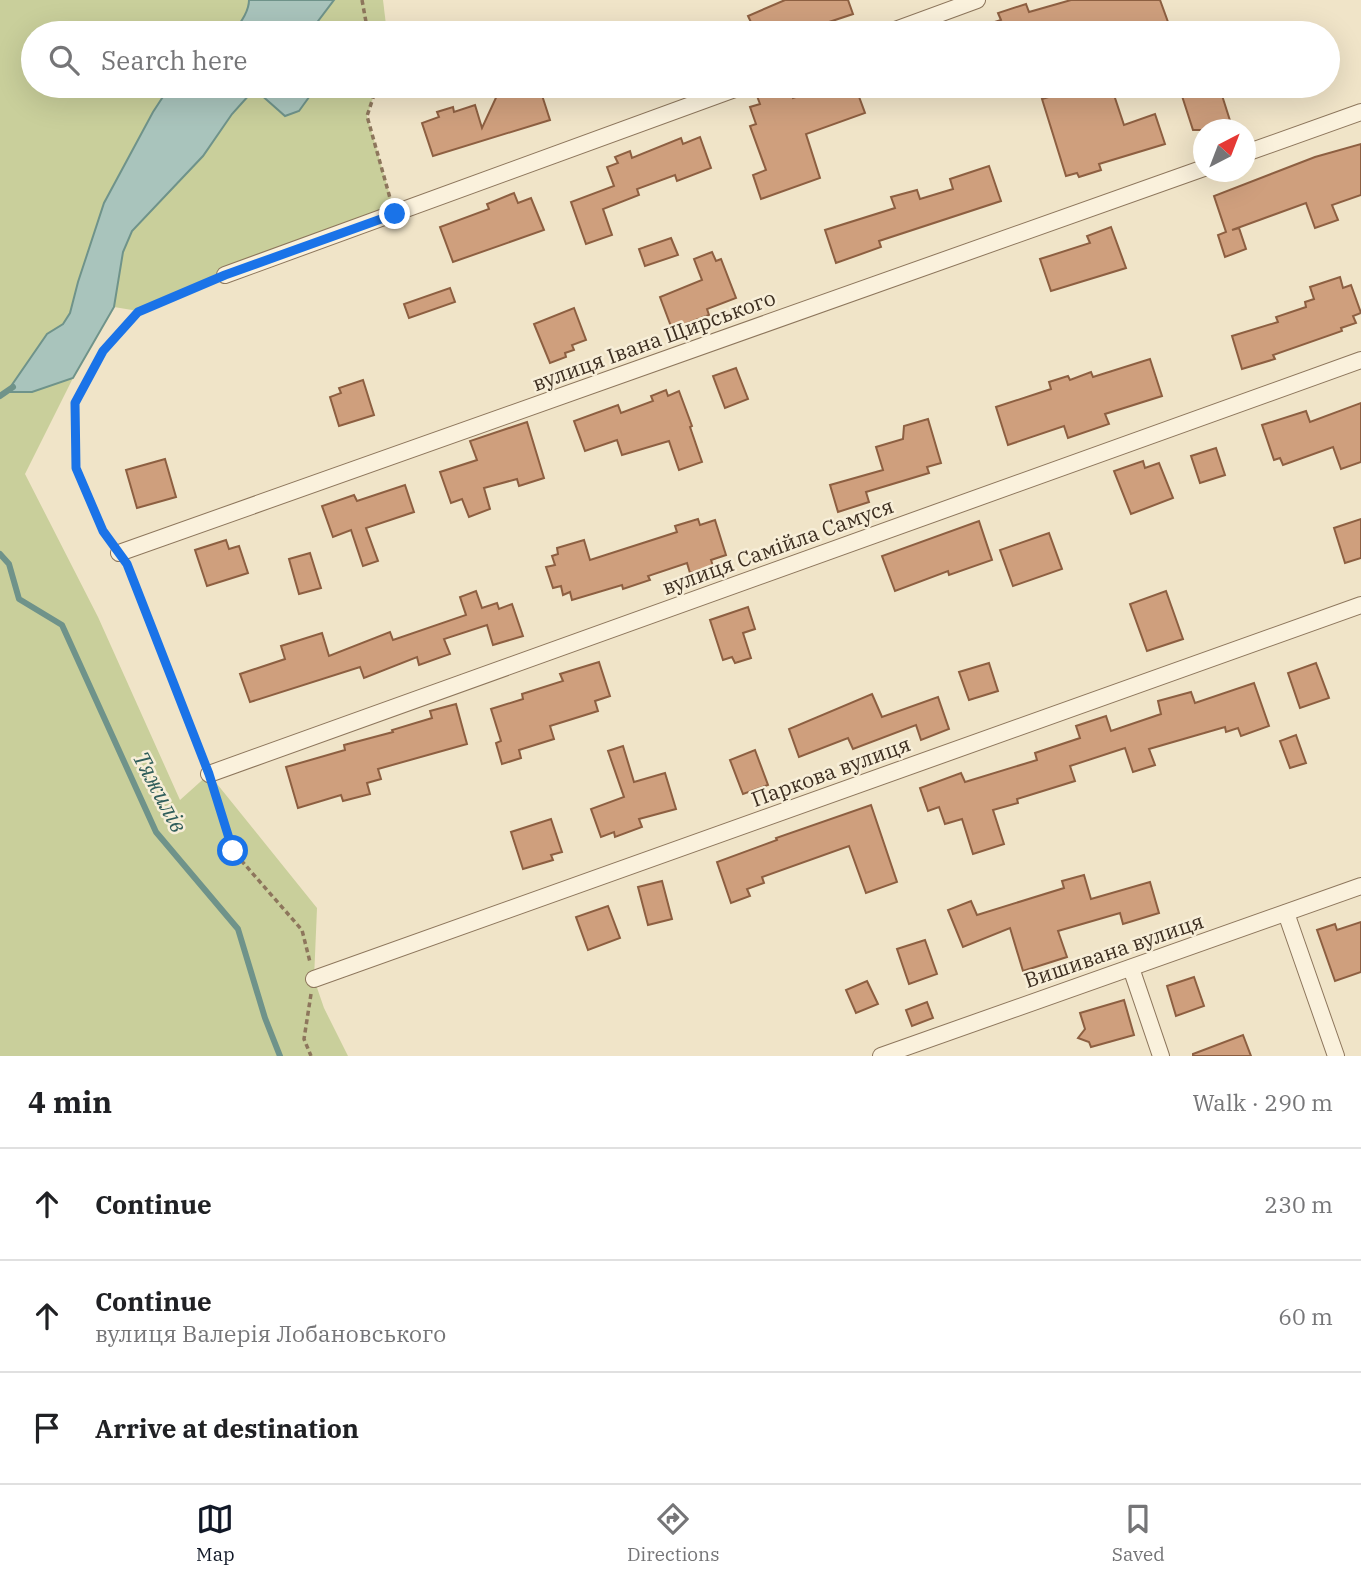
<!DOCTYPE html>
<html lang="en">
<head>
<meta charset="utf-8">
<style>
  :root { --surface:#fff; --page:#f6f6f6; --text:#202124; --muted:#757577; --line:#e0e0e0; --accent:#111827 }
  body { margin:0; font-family:"IBM Plex Serif",serif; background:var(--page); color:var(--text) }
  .compass { position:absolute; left:1193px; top:119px; width:63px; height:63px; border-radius:50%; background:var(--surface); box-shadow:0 7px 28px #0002; rotate:42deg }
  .stop { position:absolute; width:21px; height:21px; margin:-16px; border:5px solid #1a73e8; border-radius:50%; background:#fff }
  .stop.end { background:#1a73e8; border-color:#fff; box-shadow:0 2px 7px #0008 }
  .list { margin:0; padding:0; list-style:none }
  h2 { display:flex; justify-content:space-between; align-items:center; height:91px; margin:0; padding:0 28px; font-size:30px }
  h2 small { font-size:23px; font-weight:400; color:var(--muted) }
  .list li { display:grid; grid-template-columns:46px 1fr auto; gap:21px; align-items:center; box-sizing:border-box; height:112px; padding:0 28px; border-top:2px solid var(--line) }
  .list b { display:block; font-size:26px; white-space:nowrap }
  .list p { margin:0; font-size:23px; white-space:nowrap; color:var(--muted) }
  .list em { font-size:23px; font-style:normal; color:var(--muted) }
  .icon { flex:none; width:38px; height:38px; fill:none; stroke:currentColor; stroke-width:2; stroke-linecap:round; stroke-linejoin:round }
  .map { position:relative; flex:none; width:1361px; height:1056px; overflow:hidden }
  .search { position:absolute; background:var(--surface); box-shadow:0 7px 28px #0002; left:21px; right:21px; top:21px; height:77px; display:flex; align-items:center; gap:18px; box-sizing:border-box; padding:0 24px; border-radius:38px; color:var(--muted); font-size:26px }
  .sheet { height:427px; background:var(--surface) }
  nav { display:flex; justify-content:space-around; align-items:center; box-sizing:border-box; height:98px; border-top:2px solid var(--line); background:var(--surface); font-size:19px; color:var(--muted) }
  nav a { display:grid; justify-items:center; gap:4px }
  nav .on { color:var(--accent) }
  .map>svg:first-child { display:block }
  .green { fill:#c9cf9b }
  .water { fill:#a9c4bc; stroke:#6f938a; stroke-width:2 }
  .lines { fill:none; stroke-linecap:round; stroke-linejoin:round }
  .stream { stroke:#6f938a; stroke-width:6 }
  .building { fill:#cf9f7d; stroke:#8d5f41; stroke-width:2 }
  .street-casing { stroke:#8d765c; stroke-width:18 }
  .path { stroke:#8d765c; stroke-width:3.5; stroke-dasharray:5 3.5; stroke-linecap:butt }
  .street { stroke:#faf1dc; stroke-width:16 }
  .route { stroke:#1a73e8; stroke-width:9 }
  .labels { text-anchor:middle; stroke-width:5; stroke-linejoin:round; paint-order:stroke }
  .street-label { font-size:21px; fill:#3d2e20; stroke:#f7eed8 }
  .water-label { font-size:23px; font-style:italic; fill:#2f5d5a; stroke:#f7eed8 }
</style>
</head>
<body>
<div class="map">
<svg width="1361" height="1056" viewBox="0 0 1361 1056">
  <rect width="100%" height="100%" fill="#f0e4c8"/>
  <!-- green -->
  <g class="green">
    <path d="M0,0h249c0,12 -9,24 -17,33h-199v53h137l-17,26 -49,91 -26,79 -8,31 -7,11 -16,10 -15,58 41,-14 -48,96 73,143 82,183 29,-26 108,134 -3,71 10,29 24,48h-348z"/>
    <path d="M334,0h49l4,33h-78z"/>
    <path d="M317,86h60l-10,30 28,97 -170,62 -87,36 -24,-4 9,-55 9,-21 71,-75 29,-42 18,-20 9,-1 40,18z"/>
  </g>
  <!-- water -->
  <g class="water">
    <path d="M249,0h85l-25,33h-77c8,-9 17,-21 17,-33z"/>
    <path d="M170,86h147l-18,25 -14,5 -26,-23 -9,1 -18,20 -29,42 -71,75 -9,21 -9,55 -41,71 -41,14h-25l40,-58 16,-10 7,-11 8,-31 26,-79 49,-91z"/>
  </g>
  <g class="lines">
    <!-- stream -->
    <g class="stream">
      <path d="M0,396l13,-9"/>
      <path d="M0,554l9,10 10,35 43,26 94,207 82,97 27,89 15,38"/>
    </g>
  </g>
  <!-- building -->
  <g class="building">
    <path d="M785,0h63l5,14 -57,19h-40l-8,-17z"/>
    <path d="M1071,0h89l12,33h-201l-1,-3 31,-10 -3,-7 28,-9 3,8z"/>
    <path d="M509,86h30l11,34 -117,36 -11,-33 17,-6 -2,-5 16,-5 1,5 21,-7 7,23 18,-39z"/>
    <path d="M785,86h4l4,12 35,-12h27l10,27 -59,21 14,44 -59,21 -8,-24 13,-5 -16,-44 6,-2 -6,-17 10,-3 -3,-8z"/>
    <path d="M1085,86h26l13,39 31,-11 10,30 -66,20 2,6 -22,7 -2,-4 -11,3 -24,-77z"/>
    <path d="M1216,86h3l14,44h-40l-11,-34z"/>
    <path d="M700,137l11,31 -34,13 -2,-6 -38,14 2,6 -36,14 9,26 -26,9 -15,-42 43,-16 -7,-19 11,-4 -3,-6 15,-6 2,7 49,-20 2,6z"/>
    <path d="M1361,144v51l-29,10 6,15 -23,8 -9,-25 -74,27 7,-2 7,21 -21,8 -7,-22 8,-3 -12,-36 101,-39z"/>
    <path d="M989,166l12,35 -122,40 2,6 -45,16 -11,-33 70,-22 -4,-11 26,-7 3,9 33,-10 -3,-10z"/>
    <path d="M514,193l4,10 13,-5 13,32 -91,32 -13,-35 49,-18 -2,-5z"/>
    <path d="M1111,227l15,41 -75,23 -11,-32 50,-16 -3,-7z"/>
    <path d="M671,238l7,17 -33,11 -6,-17z"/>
    <path d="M712,252l4,9 5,-2 15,39 -29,11 2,6 -37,14 -12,-32 42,-17 -8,-21z"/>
    <path d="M1340,277l3,11 8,-3 10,28 -8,3 3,7 -15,5 1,3 -69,24 2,4 -33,10 -10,-33 46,-14 -2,-5 30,-10 -1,-5 9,-3 -4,-12z"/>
    <path d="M450,288l5,14 -46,16 -5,-14z"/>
    <path d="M574,308l12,32 -14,5 2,5 -9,3 1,4 -16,6 -16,-39z"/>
    <path d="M1150,359l12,37 -57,18 4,10 -41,14 -4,-12 -56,19 -12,-38 55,-18 -2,-7 19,-6 2,4 21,-8 2,5z"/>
    <path d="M736,368l12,31 -23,9 -12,-32z"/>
    <path d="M363,380l11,35 -35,11 -9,-29 11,-4 -2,-5z"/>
    <path d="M666,390l2,6 11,-5 13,35 -2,1 12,35 -23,8 -10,-29 -47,14 -5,-15 -32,11 -11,-30 44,-16 3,8 32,-12 -2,-5z"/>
    <path d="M1361,403v59l-20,7 -8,-22 -50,18 -3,-7 -6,2 -12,-35 44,-14 4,11z"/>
    <path d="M928,419l13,44 -14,4 2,6 -63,19 3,10 -31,10 -8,-27 53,-15 -7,-23 27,-8 1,-13z"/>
    <path d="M527,422l17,56 -25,8 -2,-7 -33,9 6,21 -21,8 -7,-18 -11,4 -11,-31 37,-12 -7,-19z"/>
    <path d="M1216,448l9,27 -25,8 -9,-27z"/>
    <path d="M165,459l11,38 -39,11 -11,-38z"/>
    <path d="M1143,461l2,7 14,-5 14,35 -42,16 -17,-43z"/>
    <path d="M405,485l9,27 -48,16 12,33 -15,5 -12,-36 -18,7 -11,-31 32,-11 3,6z"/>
    <path d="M698,519l2,6 15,-5 11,35 -15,5 2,6 -23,7 -3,-10 -39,13 2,4 -27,9 -1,-4 -50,15 -2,-8 -7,3 -2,-9 -8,2 -7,-21 9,-2 -3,-9 6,-2 -1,-6 27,-8 6,20 87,-28 -2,-6z"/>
    <path d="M1361,519v39l-16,5 -11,-35z"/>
    <path d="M979,521l13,39 -43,15 -1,-4 -53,20 -13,-35z"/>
    <path d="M1049,533l13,36 -49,17 -13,-36z"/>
    <path d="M226,540l3,9 10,-3 9,27 -41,13 -12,-36z"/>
    <path d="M310,553l11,35 -22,6 -10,-35z"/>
    <path d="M476,591l6,17 15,-5 2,6 13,-5 11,32 -30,9 -6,-20 -43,14 6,15 -31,11 -2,-8 -53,21 -4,-11 -110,35 -10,-28 45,-15 -4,-13 41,-13 7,23 61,-24 3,8 73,-25 -6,-18z"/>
    <path d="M1166,591l17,48 -36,12 -17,-47z"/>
    <path d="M748,607l7,22 -12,4 8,25 -16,5 -3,-6 -9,3 -13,-40z"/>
    <path d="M599,662l11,34 -15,5 3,10 -48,15 4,13 -35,11 2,8 -19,6 -6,-21 5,-2 -10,-32 32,-10 -1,-5 41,-13 -3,-7z"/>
    <path d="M989,663l9,28 -29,9 -10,-28z"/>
    <path d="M1316,663l13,35 -29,10 -12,-35z"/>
    <path d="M1254,683l15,43 -28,10 -3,-8 -12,4 -1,-5 -76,22 6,16 -22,7 -8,-24 -55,18 5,15 -58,18 1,4 -25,7 11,34 -31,10 -11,-35 -17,5 -6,-17 -11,4 -8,-23 41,-15 4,9 72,-22 -2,-7 45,-15 -4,-12 30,-10 5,15 50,-17 -3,-13 33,-9 4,11z"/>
    <path d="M872,694l10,23 56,-20 11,32 -28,11 -5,-15 -63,24 -5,-11 -49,19 -10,-28z"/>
    <path d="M456,704l11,40 -89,25 3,10 -14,4 3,11 -27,7 -2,-6 -43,13 -12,-41 59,-17 -1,-5 49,-13 -1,-2 40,-12 -2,-7z"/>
    <path d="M1296,735l10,28 -16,5 -10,-27z"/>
    <path d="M623,746l11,36 31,-9 11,36 -37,10 3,8 -27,10 -1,-5 -13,5 -10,-28 33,-12 -16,-46z"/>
    <path d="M755,750l13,35 -25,9 -13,-34z"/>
    <path d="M871,805l26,77 -31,11 -17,-47 -87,31 2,6 -17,6 3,7 -19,7 -14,-41 60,-22 -1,-2z"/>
    <path d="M551,819l11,33 -11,3 2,5 -30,9 -12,-37z"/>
    <path d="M1084,875l7,24 59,-17 9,31 -36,11 -3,-11 -62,18 9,26 -44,14 -13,-43 -47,19 -15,-37 23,-9 6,14 87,-27 -2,-7z"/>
    <path d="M662,881l10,38 -24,6 -10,-38z"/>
    <path d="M608,906l12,32 -32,12 -12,-33z"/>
    <path d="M1361,922v50l-26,9 -18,-51 18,-6 2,6z"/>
    <path d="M925,940l12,34 -28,10 -12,-35z"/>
    <path d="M1194,977l10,29 -28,10 -9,-30z"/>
    <path d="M867,981l11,23 -22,9 -10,-23z"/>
    <path d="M1124,1000l10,35 -43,12 -2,-5 -11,-4 7,-9 -5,-16z"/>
    <path d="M927,1002l6,16 -21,8 -6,-16z"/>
    <path d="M1243,1035l8,21h-58v-2z"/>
  </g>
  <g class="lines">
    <!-- street casing -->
    <g class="street-casing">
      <g id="street">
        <path d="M887,33l90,-33"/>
        <path d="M1246,153l115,-41"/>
        <path d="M225,275l518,-189"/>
        <path d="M119,553l1085,-385"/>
        <path d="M209,774l1152,-414"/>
        <path d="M1286,913l50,143"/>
        <path d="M1131,968l30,88"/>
        <path d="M314,979l1047,-374"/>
        <path d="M881,1056l480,-170"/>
      </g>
    </g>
    <!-- path -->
    <g class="path">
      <path d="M362,0l6,33"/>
      <path d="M377,86l-10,30 23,82"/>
      <path d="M110,541l-7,-10 -27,-63 -1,-65 28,-52 35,-40 72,-30"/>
      <path d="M128,568l75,191"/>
      <path d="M213,790l20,61 69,79 8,32"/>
      <path d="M311,994l-7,45 7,17"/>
    </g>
    <!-- street -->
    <use href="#street" class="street"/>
  </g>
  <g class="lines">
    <!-- route -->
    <path class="route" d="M233,851l-24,-77 -82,-210 -24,-33 -27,-63 -1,-65 28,-52 35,-39 87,-37 170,-61"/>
  </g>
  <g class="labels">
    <!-- street labels -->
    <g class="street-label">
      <text transform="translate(654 341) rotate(-20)" y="7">вулиця Івана Щирського</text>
      <text transform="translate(778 547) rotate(-20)" y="7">вулиця Самійла Самуся</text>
      <text transform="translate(831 772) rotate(-20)" y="7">Паркова вулиця</text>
      <text transform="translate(1114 951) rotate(-19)" y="7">Вишивана вулиця</text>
    </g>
    <!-- water labels -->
    <g class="water-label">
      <text transform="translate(160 792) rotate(62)" y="8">Тяжилів</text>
    </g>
  </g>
</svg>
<svg class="compass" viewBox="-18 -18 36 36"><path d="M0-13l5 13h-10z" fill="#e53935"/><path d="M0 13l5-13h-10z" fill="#757577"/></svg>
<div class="stop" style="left:233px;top:851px"></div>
<div class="stop end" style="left:395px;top:214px"></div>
<div class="search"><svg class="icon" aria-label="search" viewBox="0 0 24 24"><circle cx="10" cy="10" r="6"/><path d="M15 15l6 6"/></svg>Search here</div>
</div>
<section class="sheet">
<h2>4 min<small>Walk · 290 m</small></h2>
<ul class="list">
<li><svg class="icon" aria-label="ahead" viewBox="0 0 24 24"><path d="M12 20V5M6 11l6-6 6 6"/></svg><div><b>Continue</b></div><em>230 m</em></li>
<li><svg class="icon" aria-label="ahead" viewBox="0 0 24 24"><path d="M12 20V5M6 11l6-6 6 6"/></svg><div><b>Continue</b><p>вулиця Валерія Лобановського</p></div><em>60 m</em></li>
<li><svg class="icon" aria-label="arrive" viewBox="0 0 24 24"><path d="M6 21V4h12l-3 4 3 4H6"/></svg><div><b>Arrive at destination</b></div></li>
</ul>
</section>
<nav>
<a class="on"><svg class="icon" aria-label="map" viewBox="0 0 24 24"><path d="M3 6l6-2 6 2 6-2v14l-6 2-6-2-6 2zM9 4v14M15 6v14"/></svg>Map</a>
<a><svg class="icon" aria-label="directions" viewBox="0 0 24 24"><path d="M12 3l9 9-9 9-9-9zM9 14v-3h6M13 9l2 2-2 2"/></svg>Directions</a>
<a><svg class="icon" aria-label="saved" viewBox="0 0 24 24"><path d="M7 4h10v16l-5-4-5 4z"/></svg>Saved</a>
</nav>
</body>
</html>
